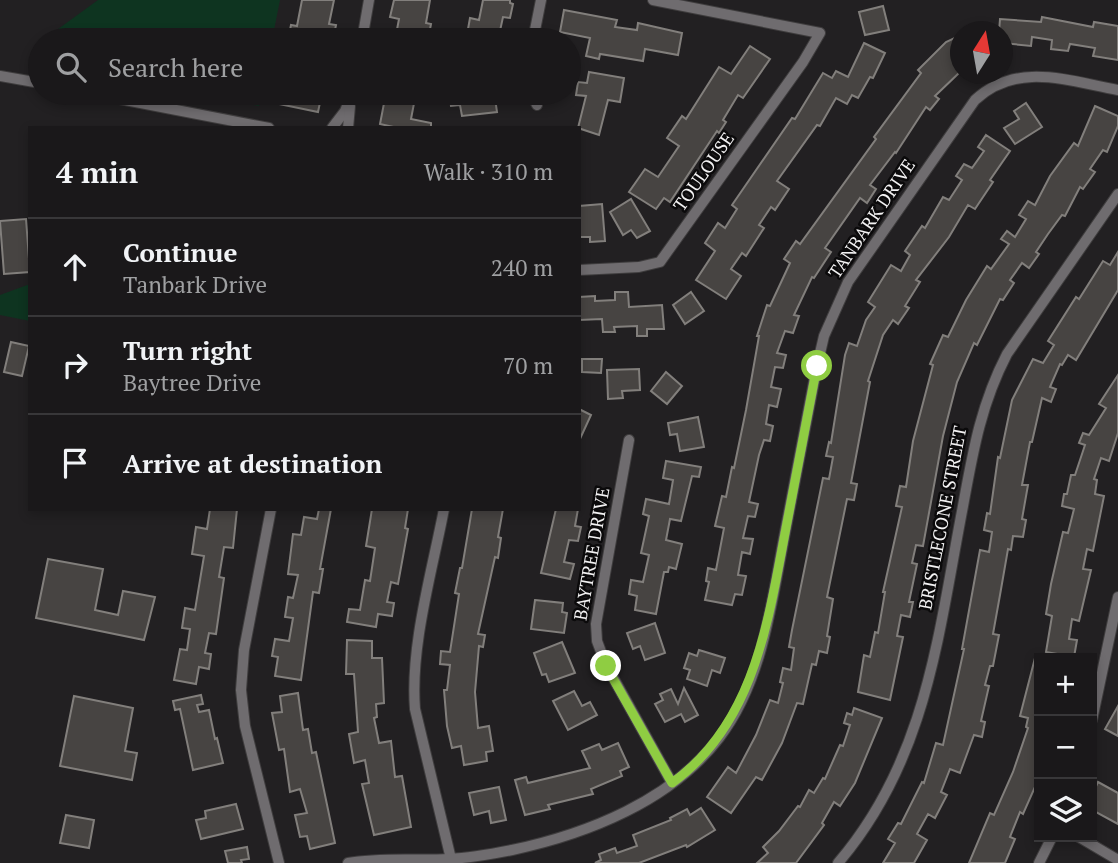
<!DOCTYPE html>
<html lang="en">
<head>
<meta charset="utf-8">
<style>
  :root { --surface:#1a181a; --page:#272527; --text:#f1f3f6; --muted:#9fa0a2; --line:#383739 }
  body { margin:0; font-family:"PT Serif",serif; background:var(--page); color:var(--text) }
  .controls { position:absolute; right:21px; bottom:21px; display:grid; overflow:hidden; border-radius:0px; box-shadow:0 4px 10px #0003 }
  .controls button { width:63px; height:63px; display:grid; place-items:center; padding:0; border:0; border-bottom:2px solid var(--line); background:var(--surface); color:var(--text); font:35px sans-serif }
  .compass { position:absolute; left:950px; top:21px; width:63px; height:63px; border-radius:50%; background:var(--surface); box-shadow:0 4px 10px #0003; rotate:11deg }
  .stop { position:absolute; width:21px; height:21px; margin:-16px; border:5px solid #8fcd42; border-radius:50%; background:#fff }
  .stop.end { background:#8fcd42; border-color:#fff; box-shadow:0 2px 7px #0008 }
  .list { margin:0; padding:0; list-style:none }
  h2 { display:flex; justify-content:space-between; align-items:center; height:91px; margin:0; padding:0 28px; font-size:30px }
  h2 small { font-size:23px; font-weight:400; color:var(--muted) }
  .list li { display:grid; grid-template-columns:46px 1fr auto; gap:21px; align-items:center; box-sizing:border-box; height:98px; padding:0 28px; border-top:2px solid var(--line) }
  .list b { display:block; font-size:26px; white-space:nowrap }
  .list p { margin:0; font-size:23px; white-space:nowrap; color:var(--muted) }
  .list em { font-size:23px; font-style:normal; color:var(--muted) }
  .icon { flex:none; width:38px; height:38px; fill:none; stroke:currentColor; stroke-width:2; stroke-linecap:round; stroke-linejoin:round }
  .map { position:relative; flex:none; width:1118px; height:863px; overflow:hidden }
  .search { position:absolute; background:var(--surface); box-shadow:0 4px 10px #0003; left:28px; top:28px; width:553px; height:77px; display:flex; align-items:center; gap:18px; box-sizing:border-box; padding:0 24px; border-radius:38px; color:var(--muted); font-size:26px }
  .panel { position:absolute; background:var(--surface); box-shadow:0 4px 10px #0003; left:28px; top:126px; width:553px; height:385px; border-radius:0px }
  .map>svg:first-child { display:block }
  .green { fill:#0e3420 }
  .building { fill:#474442; stroke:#827f7c; stroke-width:2 }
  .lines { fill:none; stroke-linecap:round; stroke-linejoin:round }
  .minor-casing { stroke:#3f3d3e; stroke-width:12 }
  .minor { stroke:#6f6c6f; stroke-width:10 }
  .route { stroke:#8fcd42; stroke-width:9 }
  .labels { text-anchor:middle; stroke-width:5; stroke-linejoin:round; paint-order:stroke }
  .street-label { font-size:18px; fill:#f3f2f3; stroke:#0b0a0b }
</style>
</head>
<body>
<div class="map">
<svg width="1118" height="863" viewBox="0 0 1118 863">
  <rect width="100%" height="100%" fill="#222022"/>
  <!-- green -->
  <g class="green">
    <path d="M98,0h182l-8,40h-229z"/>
    <path d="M190,93h71l-2,13z"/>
    <path d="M30,284v37l-30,-6v-20z"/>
  </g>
  <!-- building -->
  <g class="building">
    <path d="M302,0h32l-5,24 7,1 -3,15h-45l3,-15 6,1z"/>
    <path d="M394,0h36l-4,23 5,1 -3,16h-33l4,-21 -9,-2z"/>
    <path d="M483,0h27v3l3,1 -3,14 -7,-1 -5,23h-32l4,-22 9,2z"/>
    <path d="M883,6l6,24 -24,5 -6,-23z"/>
    <path d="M564,10l53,10 -2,7 22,3 1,-7 44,10 -4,22 -33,-6 -2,12 -43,-7 -1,5 -13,-3 4,-18 -30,-6z"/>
    <path d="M1042,17l51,10 1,-5 24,4v34l-25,-4 2,-8 -25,-4 -2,7 -17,-2 1,-9 -20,-3 -1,9 -28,-3v-11h-4l1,-13 41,3z"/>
    <path d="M961,35v36l-26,25 4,3 -9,11 -4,-3 -30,46 -1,-1 -25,33 6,4 -9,14 -7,-5 -35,50 6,4 -17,26 -2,-1 -18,38 5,1 -6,17 -8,-2 -8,22 9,2 -3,13 -8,-1 -4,20 10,2 -4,18 -8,-2 -3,19 7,2 -3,15 -6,-1 -5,15 -10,47 9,2 -3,13 -7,-1 -5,22 10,1 -3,15 -8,-2 -4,23 8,1 -4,19 -7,-1 -3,11 -27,-5 4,-18 -3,-1 2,-13 8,2 8,-42 -9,-2 7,-30 4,1 6,-30 2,1 12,-58 13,-74h-2l10,-31 3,1 20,-43 -6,-4 12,-18 4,3 76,-105 -2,-2 47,-64 -3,-3 28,-28z"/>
    <path d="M864,43l21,10 -12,25 -3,-1 -12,21 -6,-3 -5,9 -11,-6 -16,28 -3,-1 -40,56 12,8 -14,21 -4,-3 -12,18 5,3 -18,28 -4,-3 -11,16 10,7 -15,23 -30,-19 19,-29 -10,-8 13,-20 7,5 12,-19 -5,-4 60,-87 3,1 28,-46 9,5 4,-7 12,6z"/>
    <path d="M750,46l20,13 -27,39 -5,-3 -15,25 3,2 -7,11 -2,-2 -47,71 -6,-4 -8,11 -27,-17 16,-23 13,8 21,-31 -12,-8 15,-22 4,3 33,-52 12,7z"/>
    <path d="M589,72l35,6 -4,24 -12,-2 -9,35 -21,-7 8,-32 -10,-1 2,-13 9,1z"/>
    <path d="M282,93h40l-4,19 -39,-8z"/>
    <path d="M386,93h30l-5,26 20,4v5h-33l-18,-4z"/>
    <path d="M449,93h37v6l9,-1 2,14 -35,4 -2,-11 -9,1z"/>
    <path d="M1026,103l16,24 -27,17 -11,-16 15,-9 -5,-8z"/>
    <path d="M1095,106l23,10v10l-11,26 -4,-2 -13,19 5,3 -12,17 -3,-2 -15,29 -3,-1 -14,19 -12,18 3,2 -10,14 -7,-5 -12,17 4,3 -11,17 -3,-1 -23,46 -3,-2 -17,39 -14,54 -20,110 -7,-1 -4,18 5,1 -8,38h4l-3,15 -9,-2 -4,21 6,1 -13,63 -32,-8 6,-37 6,2 5,-25 3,1 7,-41h-2l19,-85 -6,-1 4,-20 6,1 7,-46 20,-76 -3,-1 13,-29 5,2 18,-37 21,-34 4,3 18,-25 -8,-5 6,-8 8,6 11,-18 -7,-4 9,-14 7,4 15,-29 24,-33 4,3z"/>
    <path d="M986,135l24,16 -20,29 3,2 -18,27 -7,-4 -19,32 -33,43 4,2 -15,24 4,2 -11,16 -5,-4 -10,15 -15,46 2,1 -19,101 6,1 -3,16 -7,-1 -20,98 6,2 -6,37 3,1 -3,16 -8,-2 -3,14 -4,-1 -9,40 -6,-1 -15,40 -20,37 -6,-3 -25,36 -24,-16 21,-30 8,6 20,-38 14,-35 8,3 5,-20 -3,-1 3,-14 8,2 3,-22 -5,-1 3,-17 31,-152 6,1 4,-22 -7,-1 3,-14 2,1 14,-88 4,-12 8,3 9,-26 9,-13 -7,-5 23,-37 10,6 9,-16 -5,-4 17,-25 3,2 18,-31 6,3 13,-20 -6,-4 8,-12 8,4 12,-17 -6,-4z"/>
    <path d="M631,199l19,32 -13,7 -6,-8 -8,5 -13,-23z"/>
    <path d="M602,204l3,37 -15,1v-5h-10l-1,-31z"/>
    <path d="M26,219l4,53 -26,2 -4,-53z"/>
    <path d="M1118,252v38l-42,70 -8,-5 -6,10 -2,-1 -10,23 6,2 -5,13 -9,-4 -10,44h-2l-8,43h6l-6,34 4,1 -3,17 -10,-1 -2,14 -3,-1 -8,46 -7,39 6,1 -6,31h-3l-5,19 4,1 -8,35 4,1 -3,15 -8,-2 -14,38 -10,-4 -9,23 6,3 -12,23 -7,-4 -11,20 10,6 -13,23h-31l12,-20 -7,-4 10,-16 3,1 21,-42 2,1 12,-40 7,2 21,-96h-2l18,-99 9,2 3,-20 -8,-2 3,-17 3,1 8,-57 2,1 12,-58 21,-41 10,4 11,-18 -6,-4 28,-44 3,2 24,-38 7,4z"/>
    <path d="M615,292h13l1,15 33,-2 2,24h-17v7h-10v-10l-23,1 1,5h-12l-1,-13 -23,1v-23l16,-1v5l20,-1z"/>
    <path d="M691,292l13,19 -19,13 -12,-19z"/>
    <path d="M11,342l18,4 -7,30 -18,-4z"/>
    <path d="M582,359h20l-1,14 -19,-1z"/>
    <path d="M639,369l1,21 -18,1 1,7 -15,1 -1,-29z"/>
    <path d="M666,372l16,14 -15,18 -16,-13z"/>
    <path d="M1118,375v58l-9,28 -8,-3 -7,21 3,1 -2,14 9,2 -11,55 -6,-2 -4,20 8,1 -12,51 -7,-2 -3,20 8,1 -3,17 -28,-5 6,-36 -6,-2 5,-30 12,-52 5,1 6,-24 -12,-3 2,-12h3l4,-19h4l10,-30 -6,-2 4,-10 6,2 17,-27 -7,-4z"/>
    <path d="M579,409l12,6 -12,26z"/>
    <path d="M698,417l6,30 -24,4 -3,-17 -7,1 -2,-12z"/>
    <path d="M666,461l35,6 -2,10 -7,-1 -11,45 -11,-2 -4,21 16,4 -6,25 -7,-2 -1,5h-4l-8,42 -21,-4 2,-14 -8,-2 2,-14 12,2 6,-27 -8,-2 8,-37 -6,-2 3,-15 23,5 4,-24 -10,-2z"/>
    <path d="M210,509h27l-4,39 -9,-1 -5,30 5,1 -8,56 -7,-1 -4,20 6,1 -2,15 -10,-2 -3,17 -22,-4 6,-31 7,1 3,-21 -8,-1 3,-20 10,2 9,-54 -12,-2 4,-27 11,2z"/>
    <path d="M319,509h12l-11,60h3l-4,24 -6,-1 -12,88 -26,-4 3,-19 -6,-1 3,-17 14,2 4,-23 -8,-1 3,-20 5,1 5,-23 -10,-1 5,-40 8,1 3,-18 13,2z"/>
    <path d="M372,509h36l-3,19 3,1 -10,55 -7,-2 -4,20 7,1 -2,13 -14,-2 -2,13 -29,-5 2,-13 11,1 5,-30 5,1 5,-33 -9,-2z"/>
    <path d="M472,509h31l-5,28 3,1 -3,20 -3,-1 -17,77 7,1 -2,12 -4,-1 -4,46 3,36 11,-2 4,25 -7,1 1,9 -23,4 -3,-19 -9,2 -5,-22 -3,-36h3l3,-25 -10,-1 1,-13 9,1 9,-58 -4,-1 5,-25h2z"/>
    <path d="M556,509h22l-3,17 6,1 -3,14 -9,-1 -5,22 10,2 -4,15 -29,-6z"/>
    <path d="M48,559l55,10 -8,41 23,5 5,-24 32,6 -11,43 -108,-22z"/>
    <path d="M535,600l28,3 -1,9 5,1 -3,20 -33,-4z"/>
    <path d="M655,623l10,30 -20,7 -5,-14 -7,3 -6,-16z"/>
    <path d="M347,640l25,1v17h10l2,45 -8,1 1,13 -3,1 5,25 12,-2 4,36 7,-1 9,51 -37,8 -12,-51 7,-1 -4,-23 -11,3 -5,-29 9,-2 -4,-58h-8z"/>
    <path d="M562,642l13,31 -26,9 -3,-8 -4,1 -8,-22z"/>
    <path d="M699,650l26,8 -5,15 -8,-3 -5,16 -20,-7 3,-9 -6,-2 5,-15 8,3z"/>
    <path d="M1035,658h4v120l-16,36 -3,-2 -10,25 5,2 -10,24h-36l21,-50 4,2 19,-43 15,-44 -2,-1 2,-9 -8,-2z"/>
    <path d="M684,688l14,27 -13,7 -4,-8 -16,8 -10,-18 8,-4 -3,-6 11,-5 7,15z"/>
    <path d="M574,691l8,15 8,-4 7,13 -29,15 -15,-29z"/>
    <path d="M298,693l5,37 5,-1 4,24 4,-1 19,91 -25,6 -3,-13 -7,1 -5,-22 12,-2 -7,-24 -10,3 -6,-43 -5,1 -7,-37 10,-1 -2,-16z"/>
    <path d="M201,695l2,9 -6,1 2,7 10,-2 6,29 2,-1 6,25 -30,7 -13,-61 -5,1 -2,-9z"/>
    <path d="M74,696l59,12 -8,43 12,2 -5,27 -72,-14z"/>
    <path d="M1118,706v30l-13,-7z"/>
    <path d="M854,708l28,10 -27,65 -15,23 -6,-4 -12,21 2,2 -28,38h-39l11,-10 -5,-6 16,-16 19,-25 2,1 9,-17 5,3 9,-15 2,1 15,-34 3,1 7,-21 -6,-2 3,-10 5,2z"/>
    <path d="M618,743l11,24 -9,4 2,5 -31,13 2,5 -45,11 2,4 -25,6 -10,-35 11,-3 2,6 62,-15 -8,-17 17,-7 3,6z"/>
    <path d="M1098,782l20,11v31l-26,-14v-15z"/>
    <path d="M499,787l7,33 -15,3 -2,-12 -15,4 -5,-22z"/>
    <path d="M236,804l7,25 -42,10 -5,-19 10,-2 -1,-7z"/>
    <path d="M701,808l14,22 -28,17 -1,-2 -47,18h-44l6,-3 -2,-6 16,-6 2,5 20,-7 -4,-11 38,-15 -1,-2 17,-9 3,6z"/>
    <path d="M66,815l28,5 -5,28 -29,-5z"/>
    <path d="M247,847l2,12 -8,1 1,3h-14l-3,-12z"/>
  </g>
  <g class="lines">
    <!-- minor casing -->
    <g class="minor-casing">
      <g id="minor">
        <path d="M362,40l7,-40"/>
        <path d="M533,40l8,-40"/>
        <path d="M0,76l40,7"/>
        <path d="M89,93l180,35"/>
        <path d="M531,93l6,12"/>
        <path d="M332,128l13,-17 7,-18"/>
        <path d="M348,128l2,-22"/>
        <path d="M579,270l60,-3 21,-5 143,-200 17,-29 -167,-33"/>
        <path d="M629,440l-33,184 1,17 9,24 66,118"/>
        <path d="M271,509l-27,141 -3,40 4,36 34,137"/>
        <path d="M444,509c-12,63 -34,137 -29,200l36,150"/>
        <path d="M1092,720l26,-123"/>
        <path d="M1079,837l39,23"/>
        <path d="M348,863c34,-6 68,-2 101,-4 21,-1 43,-5 63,-9 75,-16 159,-49 207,-112 43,-56 52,-132 65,-200 11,-58 22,-115 33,-172l7,-30 24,-54 127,-182c42,-39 93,-19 143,-10"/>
        <path d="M838,863c89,-104 100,-228 125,-357 10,-55 18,-102 44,-152l111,-160"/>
        <path d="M1039,863l13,-26"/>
      </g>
    </g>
    <!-- minor -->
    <use href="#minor" class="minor"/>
  </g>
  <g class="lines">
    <!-- route -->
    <path class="route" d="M606,666l66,117c83,-60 96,-162 114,-255 10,-54 21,-108 31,-162"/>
  </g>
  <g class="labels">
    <!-- street labels -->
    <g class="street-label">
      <text transform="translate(704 172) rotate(-55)" y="6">TOULOUSE</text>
      <text transform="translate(872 219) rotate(-56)" y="6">TANBARK DRIVE</text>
      <text transform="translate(943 518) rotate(-79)" y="6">BRISTLECONE STREET</text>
      <text transform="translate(592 554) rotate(-80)" y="6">BAYTREE DRIVE</text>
    </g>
  </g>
</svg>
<div class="controls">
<button>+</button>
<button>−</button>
<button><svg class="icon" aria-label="layers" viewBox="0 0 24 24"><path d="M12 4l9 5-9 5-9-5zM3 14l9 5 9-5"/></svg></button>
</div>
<svg class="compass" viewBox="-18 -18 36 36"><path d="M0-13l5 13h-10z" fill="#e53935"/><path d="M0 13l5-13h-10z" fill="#9fa0a2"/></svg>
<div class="stop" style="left:817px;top:366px"></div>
<div class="stop end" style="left:606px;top:666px"></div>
<div class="search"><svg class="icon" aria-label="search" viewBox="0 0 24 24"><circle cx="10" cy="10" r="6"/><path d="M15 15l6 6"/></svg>Search here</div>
<section class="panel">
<h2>4 min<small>Walk · 310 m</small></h2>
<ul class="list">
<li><svg class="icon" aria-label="ahead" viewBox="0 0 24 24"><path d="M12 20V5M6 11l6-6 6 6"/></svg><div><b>Continue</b><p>Tanbark Drive</p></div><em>240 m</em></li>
<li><svg class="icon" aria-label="right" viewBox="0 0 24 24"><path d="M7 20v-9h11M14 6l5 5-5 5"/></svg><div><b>Turn right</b><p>Baytree Drive</p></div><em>70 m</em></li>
<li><svg class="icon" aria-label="arrive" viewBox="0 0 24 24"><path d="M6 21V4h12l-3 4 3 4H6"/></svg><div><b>Arrive at destination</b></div></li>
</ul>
</section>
</div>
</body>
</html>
